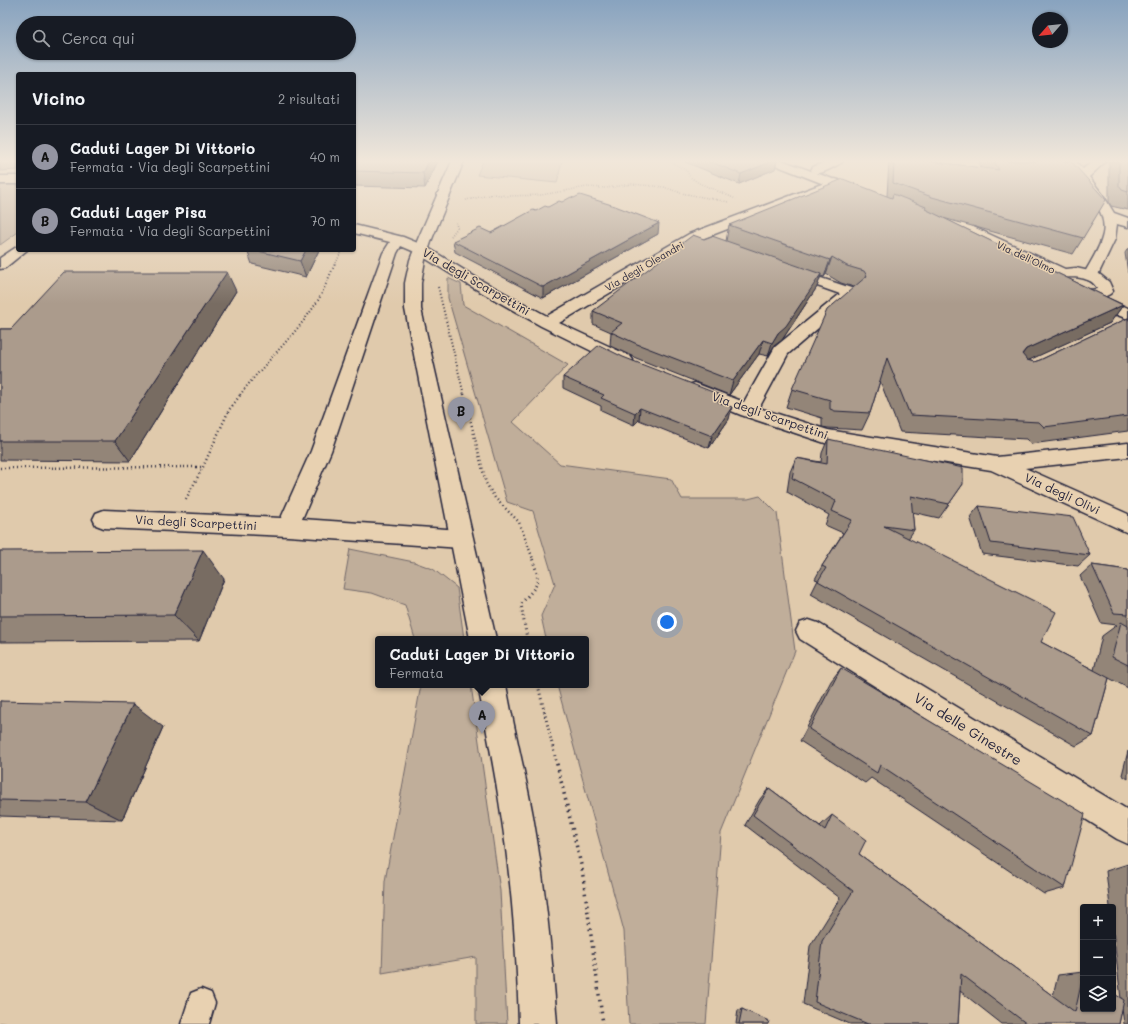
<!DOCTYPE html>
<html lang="it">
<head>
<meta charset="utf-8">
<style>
  :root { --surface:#171b24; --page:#242831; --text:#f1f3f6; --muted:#9ea1a6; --line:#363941; --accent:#9495a2 }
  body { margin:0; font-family:Mali,sans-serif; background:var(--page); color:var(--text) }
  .controls { position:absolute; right:12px; bottom:12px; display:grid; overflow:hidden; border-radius:4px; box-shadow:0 1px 3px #0004 }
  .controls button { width:36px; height:36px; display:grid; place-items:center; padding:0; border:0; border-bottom:1px solid var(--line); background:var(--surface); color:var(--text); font:20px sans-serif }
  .compass { position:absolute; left:1032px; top:12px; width:36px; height:36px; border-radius:50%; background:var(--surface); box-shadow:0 1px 3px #0004; rotate:242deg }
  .you { position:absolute; left:667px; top:622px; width:14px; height:14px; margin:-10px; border:3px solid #fff; border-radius:50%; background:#1a73e8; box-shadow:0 0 0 6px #1a73e833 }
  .badge { display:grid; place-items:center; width:26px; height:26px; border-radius:50%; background:var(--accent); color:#111; font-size:13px; font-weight:700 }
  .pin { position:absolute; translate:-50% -33px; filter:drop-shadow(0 1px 2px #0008) }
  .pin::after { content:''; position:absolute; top:21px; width:14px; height:12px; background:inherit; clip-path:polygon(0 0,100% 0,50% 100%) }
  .popup { position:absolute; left:375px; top:636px; width:214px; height:52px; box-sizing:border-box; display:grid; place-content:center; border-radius:4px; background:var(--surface); filter:drop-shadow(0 1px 3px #0005); font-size:13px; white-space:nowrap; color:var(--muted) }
  .popup b { font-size:15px; color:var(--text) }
  .popup::after { content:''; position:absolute; left:50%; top:100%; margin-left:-8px; border:8px solid transparent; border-top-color:var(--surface) }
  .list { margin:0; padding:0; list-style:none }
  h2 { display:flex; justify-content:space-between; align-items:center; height:52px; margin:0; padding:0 16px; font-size:17px }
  h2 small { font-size:13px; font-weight:400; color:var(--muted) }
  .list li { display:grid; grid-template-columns:26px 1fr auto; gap:12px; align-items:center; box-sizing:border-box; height:64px; padding:0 16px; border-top:1px solid var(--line) }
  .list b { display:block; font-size:15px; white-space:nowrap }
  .list p { margin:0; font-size:13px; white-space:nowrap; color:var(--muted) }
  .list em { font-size:13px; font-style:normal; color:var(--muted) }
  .icon { flex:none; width:22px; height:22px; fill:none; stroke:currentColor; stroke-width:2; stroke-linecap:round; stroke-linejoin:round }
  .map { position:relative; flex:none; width:1128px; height:1024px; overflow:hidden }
  .search { position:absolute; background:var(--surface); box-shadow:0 1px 3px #0004; left:16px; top:16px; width:340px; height:44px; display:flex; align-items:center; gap:10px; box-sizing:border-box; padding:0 14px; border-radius:22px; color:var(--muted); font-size:15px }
  .panel { position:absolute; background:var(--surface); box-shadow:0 1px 3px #0004; left:16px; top:72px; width:340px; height:180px; border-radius:4px }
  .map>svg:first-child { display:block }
  .green { fill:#c0ae9a; stroke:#71686a }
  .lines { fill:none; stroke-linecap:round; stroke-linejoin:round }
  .service-casing { stroke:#22223b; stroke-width:3 }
  .minor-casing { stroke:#22223b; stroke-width:3 }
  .tertiary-casing { stroke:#22223b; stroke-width:3 }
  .secondary-casing { stroke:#22223b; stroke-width:3 }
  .path-far4 { stroke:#22223b; stroke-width:1.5; stroke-dasharray:0.5 2; stroke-linecap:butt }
  .path-far3 { stroke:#22223b; stroke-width:2; stroke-dasharray:1 2.5; stroke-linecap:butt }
  .path-far2 { stroke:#22223b; stroke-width:2.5; stroke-dasharray:1 3; stroke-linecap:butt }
  .path-far1 { stroke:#22223b; stroke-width:3; stroke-dasharray:1 3.5; stroke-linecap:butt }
  .path { stroke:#22223b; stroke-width:3.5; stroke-dasharray:1.5 4.5; stroke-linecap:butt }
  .service { fill:#e8d1b1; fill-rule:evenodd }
  .minor { fill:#e8d1b1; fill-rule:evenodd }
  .tertiary { fill:#e8d1b1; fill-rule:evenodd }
  .secondary { fill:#e8d1b1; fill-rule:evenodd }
  .wall { fill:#938578; stroke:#22223b }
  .shaded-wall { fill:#786c62; stroke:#22223b }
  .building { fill:#ab9b8c; stroke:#22223b }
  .labels { text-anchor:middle; stroke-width:3; stroke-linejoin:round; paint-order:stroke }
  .far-street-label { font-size:10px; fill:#22223b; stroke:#e8d1b1 }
  .street-label { font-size:12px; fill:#22223b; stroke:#e8d1b1 }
  .near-street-label { font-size:14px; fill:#22223b; stroke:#e8d1b1 }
</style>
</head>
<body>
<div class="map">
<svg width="1128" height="1024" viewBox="0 0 1128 1024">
  <rect width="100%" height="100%" fill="#e0caac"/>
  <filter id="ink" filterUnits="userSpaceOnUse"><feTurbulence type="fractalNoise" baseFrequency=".025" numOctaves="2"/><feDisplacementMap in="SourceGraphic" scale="8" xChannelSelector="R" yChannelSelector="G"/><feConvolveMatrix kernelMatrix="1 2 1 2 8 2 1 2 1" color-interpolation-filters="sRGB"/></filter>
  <g filter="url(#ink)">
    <!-- green -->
    <g class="green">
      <path d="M483,161h79l-5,22 -80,-8z"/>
      <path d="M18,184v48l-18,13v-60z"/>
      <path d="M448,278l13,6 2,21 105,60 -55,57 47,42 111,15 11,20h66l12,-3 17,17 18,138 -74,182 -15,191h-77l-5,-93 -67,-246h29v-46h-40l-5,-23 14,-32 -22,-73 -26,-9 -59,-204z"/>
      <path d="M350,549l64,13 19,7 24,19 7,51h-49l-10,-34 -33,-12 -29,-4z"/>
      <path d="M421,685h50l29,206 7,133h-31v-67l-94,16 3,-92z"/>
    </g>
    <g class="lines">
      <!-- service casing -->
      <g class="service-casing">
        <path id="service" d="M201,989l10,4 4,10 -6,21h-28l10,-31z"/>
      </g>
      <!-- minor casing -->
      <g class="minor-casing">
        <g id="minor">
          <path d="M828,161h15l-2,2c-8,4 -19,12 -28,10l-2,-3 2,-3z"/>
          <path d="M1063,161h12l8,8 10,-8h13l-17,16 14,18 11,18 14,5v9l-11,-3 -2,15 -19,40 -5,2 -5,-2 -3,-3c7,-14 17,-27 20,-42 6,-27 -27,-54 -40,-73z"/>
          <rect x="0" y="176" width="18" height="8"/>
          <path d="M835,179l4,1 2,3 -2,3 -140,54 -140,83 71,33 3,4 -3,4 -6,1 -6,-1 -77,-38 -74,-42 -52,-32 -14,-6 -4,7 -66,198 -29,68 159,11 8,3 3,6 -3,6 -8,3 -173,-12 -184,-8 -8,-3 -3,-6 3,-6 8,-3 177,8 30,-67 72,-198 7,-11 -36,-9v-8l49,12 22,9 52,32 70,38 142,-82z"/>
          <path d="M18,246v4h9l-22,18 -5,1v-11z"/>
          <path d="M791,268l66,22 2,3 -71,61 -29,54 69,22 169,27 131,-14v14l-103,11 103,46v19l-137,-63 -163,-26 -87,-29 -53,-22 -2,-4 2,-4 7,-2 49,19 31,-55 65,-53 -54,-19 -2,-3 2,-3z"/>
          <path d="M809,620l9,3 310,187v34l-11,-5 -317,-200 -4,-8 4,-8z"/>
        </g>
      </g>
      <!-- tertiary casing -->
      <g class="tertiary-casing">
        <g id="tertiary">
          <path d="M768,161h16l81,30 2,3 -2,3h-8l-87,-34z"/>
          <path d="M934,212l33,12 98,45 11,-1 22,5 11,9 4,9 -3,3 -6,3 24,11v11l-24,-9 -17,-11 -21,-5 -3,-3 3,-3c10,-3 20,4 31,1 -3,-12 -25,-13 -34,-11l-3,4 -5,2 -5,-2 -3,-3 3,-6 -93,-43 -28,-11 -2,-3 2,-3z"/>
        </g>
      </g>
      <!-- secondary casing -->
      <g class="secondary-casing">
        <g id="secondary">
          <path d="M452,161h12l-32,78 -7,21 -4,23v26l75,330h-26l-65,-330v-26l5,-23 8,-21z"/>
          <path d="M478,685h28c8,44 19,87 27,131 12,69 19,138 24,208h-38c-2,-70 -7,-140 -18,-210 -6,-43 -15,-86 -23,-129z"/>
        </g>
      </g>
      <!-- path-far4 -->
      <g class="path-far4">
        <path d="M670,161l17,10 3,6 9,6 37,16"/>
        <path d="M466,200l28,-6 13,2 34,-1 46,-8 19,1 26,-4 32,3 17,6 48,9"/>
        <path d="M451,236l6,-8 -1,-6"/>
        <path d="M335,265l7,-15"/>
      </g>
      <!-- path-far3 -->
      <g class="path-far3">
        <path d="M438,287l26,108"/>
        <path d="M240,395c24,-32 55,-59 77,-93 7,-11 12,-26 18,-38"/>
      </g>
      <!-- path-far2 -->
      <g class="path-far2">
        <path d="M464,394l22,89 9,15 24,24 14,37"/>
        <path d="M0,468l203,-1"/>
        <path d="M186,499l17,-32 26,-57 12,-16"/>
      </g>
      <!-- path-far1 -->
      <g class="path-far1">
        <path d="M527,639l-6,-35c17,-21 21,-19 11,-46"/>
        <path d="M538,685l19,80"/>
      </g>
      <!-- path -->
      <path class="path" d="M557,764l25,105 21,155"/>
      <!-- service -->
      <use href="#service" class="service"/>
      <!-- minor -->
      <use href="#minor" class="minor"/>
      <!-- tertiary -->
      <use href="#tertiary" class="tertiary"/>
      <!-- secondary -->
      <use href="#secondary" class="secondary"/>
    </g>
    <!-- wall -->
    <g class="wall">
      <path d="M0,161h18v9l-18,1z"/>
      <path d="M354,161h84l-13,27 -71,-2z"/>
      <path d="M683,161h94l-2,8 -36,15z"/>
      <path d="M889,161h39l54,7 -4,-7h93l12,77 -10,16 -130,-36 180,87 -13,18 -82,37 6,2 6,-2 88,-42v113l-97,13 -5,-5 -126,-7 -20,-51 -10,32 -8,17 -34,-2 -6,-1v-9l-36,-11 6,-18 62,-102 -13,-4 -15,-9 -2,3 -3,-1 -4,11 -35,53 -8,6 -6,10 -9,-2 -30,41 -93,-37 -26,-12 1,-14 -18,-8v-13l111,-72 22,2 3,-16 158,-29z"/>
      <path d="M1109,161h19v49l-17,-4 -2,-4z"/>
      <path d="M536,211l122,23 -115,64 -88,-46 -2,-11 38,-8z"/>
      <path d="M1128,248v25l-3,-20z"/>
      <path d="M247,250h72l-13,27 -54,-13z"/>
      <path d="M236,291l-106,170 -130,-1v-131h11z"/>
      <path d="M563,377l158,26 8,16 -20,29 -70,-28 -5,5 -33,-15v-4l-38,-18z"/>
      <path d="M828,439l135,45 -24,34 -27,-6 2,18 -6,9 133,103 53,28 8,-34 15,-11 -16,-2 -21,-47 12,-11 36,5v118l-19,-10 -16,58 -17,10 -265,-152 7,-14 -3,-1 7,-13 21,-33 -18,-8 4,-10 -42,-23 3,-20 6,-14 25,4 1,-9z"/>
      <path d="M979,506l111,49 -12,11 -96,-12 -12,-37z"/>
      <path d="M0,551l224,28 -25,62 -199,1z"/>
      <path d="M841,668l224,220 -21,6 -173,-116 -6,5 -65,-42 31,-60z"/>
      <path d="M0,701l163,26 -41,93 -122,-4z"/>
      <path d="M1128,751v28l-6,-4z"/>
      <path d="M769,788l51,38 1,-1 11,-10 27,39 194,142 5,-21 25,-3v37l38,-10 -8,-68v-24h-3l-4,-36 22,-7v160h-4l-2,-16 -3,16h-117l-42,-33 -2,33h-108l-47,-20 7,-58 30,-48 -95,-73 15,-26z"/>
      <path d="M742,1009l26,15h-32l2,-14z"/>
      <path d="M0,1023l13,1h-13z"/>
    </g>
    <!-- shaded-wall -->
    <g class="shaded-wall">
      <path d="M429,161h9l-13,27 -2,-15z"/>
      <path d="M773,161h4l-2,8 -36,15 2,-10z"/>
      <path d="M659,223l-1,11 -115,64v-11z"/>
      <path d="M306,250h13l-13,27 -6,-16z"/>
      <path d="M832,257l-6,17 -2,3 6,-17z"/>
      <path d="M227,272l9,19 -106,170 -15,-20z"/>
      <path d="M821,274l-4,13 -35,53 -8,6 -6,10 4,-13 6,-10z"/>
      <path d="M1123,305l-13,18 -96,44 12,-18z"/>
      <path d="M763,340l-4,14 -30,41 4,-14z"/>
      <path d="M723,396l-3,12 -2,-6z"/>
      <path d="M732,407l-3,12 -20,29 3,-12z"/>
      <path d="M640,408l-1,12 -5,5 1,-12z"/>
      <path d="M203,550l21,29 -25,62 -25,-26z"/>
      <path d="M133,704l30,23 -41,93 -36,-18z"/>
    </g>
    <!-- building -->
    <g class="building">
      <path d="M354,161h75l-6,12 -69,-2z"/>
      <path d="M708,161h65l-32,13z"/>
      <path d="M894,161h34l71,9 -5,-9h77l35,39 -23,38 -151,-41 -39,-14z"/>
      <path d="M1119,161h9v31l-6,-2 -3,-4z"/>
      <path d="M843,179l49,19 1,-4 33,13 -1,2 198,96 -97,44 -4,5 5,6 7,2 6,-2 88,-42v98l-84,11 -5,-5 -129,-7 -23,-57 -17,55 -35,-2 -5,-2v-9l-38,-11 35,-79 40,-34 -3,-5 -17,-5 -15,-9 -2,3 -101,-35z"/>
      <path d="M580,195l35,11 44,17 -116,64 -90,-46 27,-13 11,5 42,-23 3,1 9,-5 3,1 11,-6 3,1 9,-5 3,1z"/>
      <path d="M693,235l11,4 8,-3 109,38 -35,52 -8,7 -6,10 -9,-3 -30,41 -96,-37 -26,-12 11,-9 -29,-12z"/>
      <path d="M254,250h52l-6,11z"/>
      <path d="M64,272h163l-112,169h-115v-112h11z"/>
      <path d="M599,345l24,12 100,39 -5,6 14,5 -20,29 -72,-28 -5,5 -34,-15 3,-3 -41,-18z"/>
      <path d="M828,439l135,29v16l-14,20 -38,-8 3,34 -30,-4 172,86 -15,30 68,36 -16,58 -275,-155 8,-13 -4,-2 30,-46 -20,-9 4,-10 -44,-23 4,-20 31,6z"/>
      <path d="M979,506l94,11 17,38 -99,-12z"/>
      <path d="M203,550l-29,65 -174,1v-65z"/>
      <path d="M1092,565l36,5v44l-14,-1z"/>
      <path d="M1121,622l7,4v39l-16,-8z"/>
      <path d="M841,668l244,146 -20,74 -185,-123 -3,8 -68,-44z"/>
      <path d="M0,701l133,3 -47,98 -86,-2z"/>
      <path d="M769,788l56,42 7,-15 34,25 -7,14 216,158 8,-36v33h30v-16l11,7 -5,24h-92l-66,-50 -3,50h-90l-53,-22 7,-61 31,-50 -100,-76z"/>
      <path d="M742,1009l27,12 -1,3h-29z"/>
    </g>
  </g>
  <!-- sky -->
  <linearGradient id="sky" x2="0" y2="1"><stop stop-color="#88a3bf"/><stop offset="0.53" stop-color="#f1e7da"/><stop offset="1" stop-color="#f1e7da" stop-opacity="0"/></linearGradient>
  <rect width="1128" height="304" fill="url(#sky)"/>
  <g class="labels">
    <!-- far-street labels -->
    <g class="far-street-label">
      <text transform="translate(1026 257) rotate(25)" y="4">Via dell'Olmo</text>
      <text transform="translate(644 266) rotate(-30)" y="4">Via degli Oleandri</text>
    </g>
    <!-- street labels -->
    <g class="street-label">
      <text transform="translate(476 282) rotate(30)" y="4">Via degli Scarpettini</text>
      <text transform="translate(770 416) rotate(19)" y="4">Via degli Scarpettini</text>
      <text transform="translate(1062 494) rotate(25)" y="4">Via degli Olivi</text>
      <text transform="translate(196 523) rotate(3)" y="4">Via degli Scarpettini</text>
    </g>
    <!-- near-street labels -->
    <g class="near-street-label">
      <text transform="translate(968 729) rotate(32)" y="5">Via delle Ginestre</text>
    </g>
  </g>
</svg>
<div class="controls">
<button>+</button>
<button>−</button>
<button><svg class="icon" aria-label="layers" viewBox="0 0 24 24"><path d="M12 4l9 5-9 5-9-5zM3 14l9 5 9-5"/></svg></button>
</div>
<svg class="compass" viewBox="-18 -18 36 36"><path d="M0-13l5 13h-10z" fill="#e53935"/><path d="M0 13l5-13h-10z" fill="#9ea1a6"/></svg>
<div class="you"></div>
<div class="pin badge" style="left:482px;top:734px">A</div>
<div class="popup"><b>Caduti Lager Di Vittorio</b>Fermata</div>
<div class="pin badge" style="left:461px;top:430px">B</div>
<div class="search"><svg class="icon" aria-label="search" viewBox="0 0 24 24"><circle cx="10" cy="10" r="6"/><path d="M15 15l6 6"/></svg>Cerca qui</div>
<section class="panel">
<h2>Vicino<small>2 risultati</small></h2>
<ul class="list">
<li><span class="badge">A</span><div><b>Caduti Lager Di Vittorio</b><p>Fermata · Via degli Scarpettini</p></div><em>40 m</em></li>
<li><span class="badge">B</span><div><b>Caduti Lager Pisa</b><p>Fermata · Via degli Scarpettini</p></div><em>70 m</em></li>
</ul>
</section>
</div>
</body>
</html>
